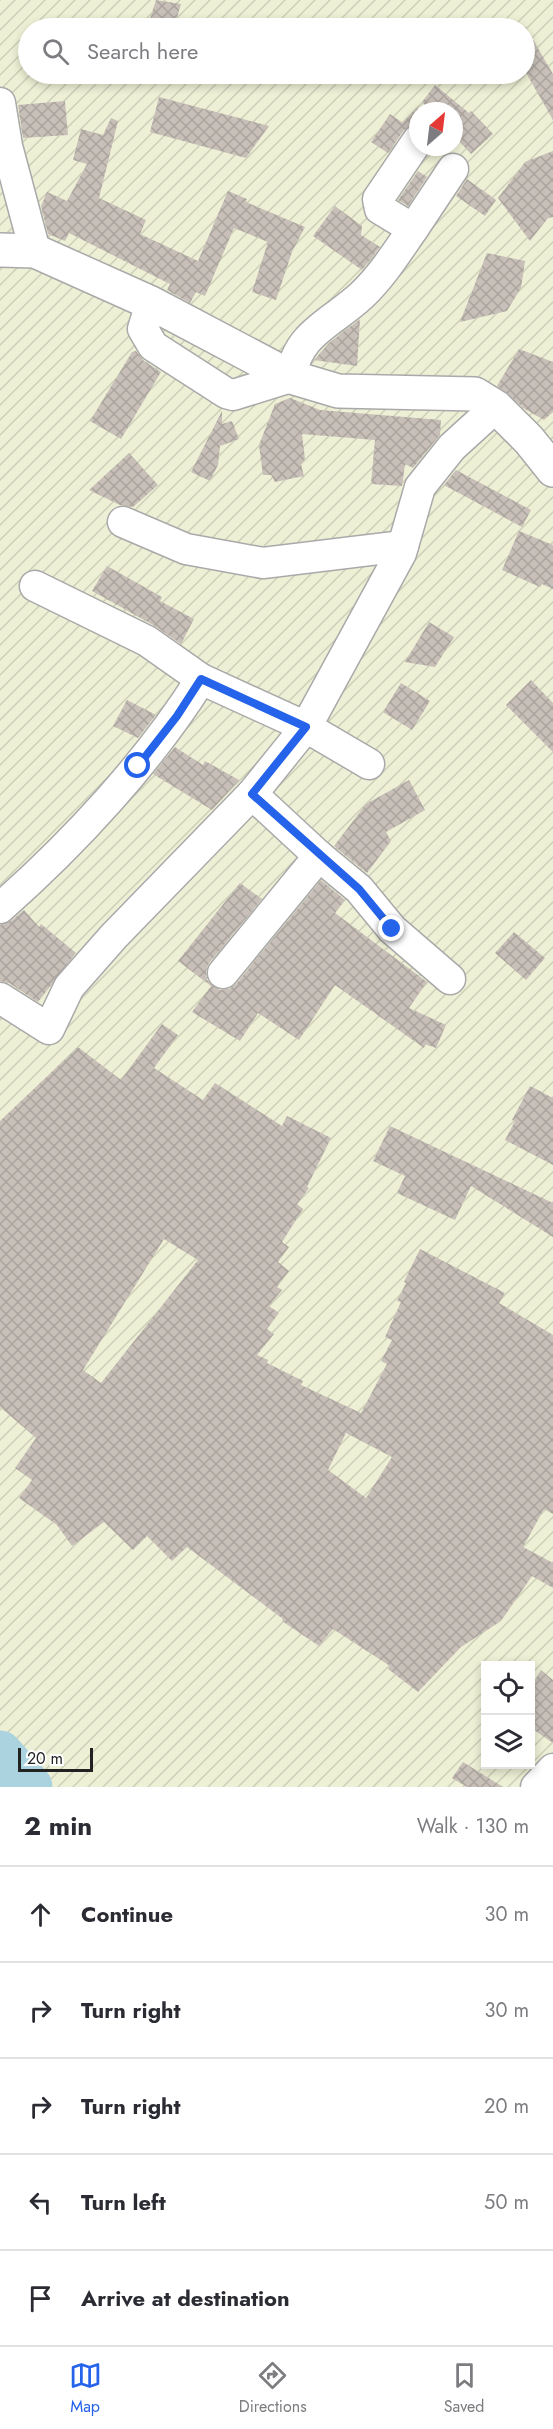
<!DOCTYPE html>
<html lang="en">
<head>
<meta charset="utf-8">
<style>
  :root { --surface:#fff; --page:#f2f2f3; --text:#2b2b33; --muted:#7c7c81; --line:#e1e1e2; --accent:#2563eb }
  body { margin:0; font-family:Jost,sans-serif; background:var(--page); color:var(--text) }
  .controls { position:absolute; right:18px; bottom:18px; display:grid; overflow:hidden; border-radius:0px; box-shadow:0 3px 9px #0003 }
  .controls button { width:54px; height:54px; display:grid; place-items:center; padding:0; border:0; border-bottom:2px solid var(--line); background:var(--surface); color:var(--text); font:30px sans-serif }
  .compass { position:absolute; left:409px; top:102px; width:54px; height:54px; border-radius:50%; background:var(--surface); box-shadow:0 3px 9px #0003; rotate:28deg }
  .scale { position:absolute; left:18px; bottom:15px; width:75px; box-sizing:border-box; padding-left:6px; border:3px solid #222; border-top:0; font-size:16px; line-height:21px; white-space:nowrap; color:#222; -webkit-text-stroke:4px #fff; paint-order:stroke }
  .stop { position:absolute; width:18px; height:18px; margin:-14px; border:4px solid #2563eb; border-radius:50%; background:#fff }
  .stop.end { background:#2563eb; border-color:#fff; box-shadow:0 2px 6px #0008 }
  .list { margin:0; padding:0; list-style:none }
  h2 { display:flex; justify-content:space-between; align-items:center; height:78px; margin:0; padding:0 24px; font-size:26px }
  h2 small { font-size:20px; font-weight:400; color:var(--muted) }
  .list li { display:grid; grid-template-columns:39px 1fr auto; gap:18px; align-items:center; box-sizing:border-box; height:96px; padding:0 24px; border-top:2px solid var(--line) }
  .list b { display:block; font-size:22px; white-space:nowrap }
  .list em { font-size:20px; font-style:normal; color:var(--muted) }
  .icon { flex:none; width:33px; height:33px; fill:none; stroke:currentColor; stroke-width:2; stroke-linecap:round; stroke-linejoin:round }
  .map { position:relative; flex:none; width:553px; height:1787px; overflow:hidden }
  .search { position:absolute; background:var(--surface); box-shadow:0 3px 9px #0003; left:18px; right:18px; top:18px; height:66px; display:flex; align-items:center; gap:15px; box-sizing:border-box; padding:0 21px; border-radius:33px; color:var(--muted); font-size:22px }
  .sheet { height:558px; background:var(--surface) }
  nav { display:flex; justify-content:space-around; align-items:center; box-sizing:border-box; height:84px; border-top:2px solid var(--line); background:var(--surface); font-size:16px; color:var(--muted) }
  nav a { display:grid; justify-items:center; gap:3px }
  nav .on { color:var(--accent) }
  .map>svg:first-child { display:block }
  .farmland { fill:url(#farmland-furrows); fill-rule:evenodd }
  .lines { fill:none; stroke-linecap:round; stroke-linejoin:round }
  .river { stroke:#aad3df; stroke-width:45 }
  .building { fill:url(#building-cross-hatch); fill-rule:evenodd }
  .minor-casing { stroke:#a9a9a9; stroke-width:33 }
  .tertiary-casing { stroke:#a9a9a9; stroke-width:36 }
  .minor { stroke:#fff; stroke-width:30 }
  .tertiary { stroke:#fff; stroke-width:33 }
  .route { stroke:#2563eb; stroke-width:8 }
</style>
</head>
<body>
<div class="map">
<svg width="553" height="1787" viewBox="0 0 553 1787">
  <defs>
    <pattern id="farmland-furrows" width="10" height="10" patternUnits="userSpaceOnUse" patternTransform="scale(1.5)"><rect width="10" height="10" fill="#eef0d5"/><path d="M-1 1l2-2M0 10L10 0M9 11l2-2" fill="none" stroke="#ccceb7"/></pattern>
    <pattern id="building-cross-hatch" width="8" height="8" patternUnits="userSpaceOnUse" patternTransform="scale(1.5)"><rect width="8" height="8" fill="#c7bfb8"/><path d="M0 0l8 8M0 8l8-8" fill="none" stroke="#aba49e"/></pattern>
  </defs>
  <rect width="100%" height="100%" fill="#f2efe9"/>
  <!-- farmland -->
  <path class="farmland" d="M0,0h553v1787h-553zM28,28h496v46h-496zM418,111h36v36h-36zM486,1666h44v98h-44z"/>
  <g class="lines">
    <!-- river -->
    <path class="river" d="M0,1753l30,34"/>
  </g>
  <!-- building -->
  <g class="building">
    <path d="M156,0l25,4 -7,24 -25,-6z"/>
    <path d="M525,26l28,48v46l-28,-49z"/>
    <path d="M435,85l34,28 2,-2 22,23 -22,20 -17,-18v-25h-23l-9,-9z"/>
    <path d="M159,97l110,29 -23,32 -96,-26z"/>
    <path d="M65,101l3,34 -45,3 -5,-33z"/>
    <path d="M418,106v17l-14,7 -16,23 -17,-11 19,-28 13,9z"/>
    <path d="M111,118l7,3 -19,77 47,22 -6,14 58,27 30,-70 19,8 -1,3 59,25 -13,25 -16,48 -24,-8 16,-50 -34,-14 -29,68 -9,-4 -6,11 -23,-13 3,-6 -101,-51 -4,8 -17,-7 -7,-28 6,-14 20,9 20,-37 -14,-4 8,-31 22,6z"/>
    <path d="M553,151v66l-5,1 -18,23 -32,-43 27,-36z"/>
    <path d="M418,171l9,6 -19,29 -10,-6z"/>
    <path d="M467,179l29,21 -11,16 -29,-20z"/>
    <path d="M335,206l27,20 -1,9 19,12 -18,23 -49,-34z"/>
    <path d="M487,253l38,8 -4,27 -14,23 -47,11z"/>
    <path d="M360,319l-3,47 -43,-6 15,-17z"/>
    <path d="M519,349l34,13v50l-9,8 -19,-11 -28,-23z"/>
    <path d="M136,351l8,10 17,11 -40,67 -31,-18 42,-69z"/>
    <path d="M290,398l30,12 121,10 -1,15 -27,33 -8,-4 -3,22 -31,-2 4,-44 -73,-6 3,25 -4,5 3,12 -29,6 -4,-7h-8l-4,-30 16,-41z"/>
    <path d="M222,411v13l10,-3 7,18 -19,7 -2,19 -8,16 -19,-9z"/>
    <path d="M129,453l29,32 -25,22 -13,-2 -31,-15z"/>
    <path d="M456,470l75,40 -9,17 -78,-42z"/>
    <path d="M519,531l34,14v44l-11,-5 -2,3 -38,-17z"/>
    <path d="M107,566l55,31 -2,4 34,18 -13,25 -26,-18 -63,-35z"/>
    <path d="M429,622l25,15 -19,30 -30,-5z"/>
    <path d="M531,680l22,23v49l-47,-47z"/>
    <path d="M401,683l29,18 -18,29 -29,-18z"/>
    <path d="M127,700l29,15 -18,23 -25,-12z"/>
    <path d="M175,747l28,18 2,-4 34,19 -27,30 -59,-36z"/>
    <path d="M409,780l16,30 -39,22 5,9 -24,32 -33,-27 32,-42z"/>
    <path d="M321,880l24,20 -10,13 92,69 -18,26 37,17 -10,23 -11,-4 -1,4 -89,-63 -36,55 -41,-27 -18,28 -48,-29 19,-26 -33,-25 62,-78 22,16 -53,64 -3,8 1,9 13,10 9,-1 7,-5z"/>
    <path d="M24,910l15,17 2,-3 35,29 -38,49 -29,-19 -9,-2v-56l11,-4z"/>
    <path d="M514,932l31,26 -19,22 -31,-27z"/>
    <path d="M162,1024l16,11 -24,33 49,32 12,-17 67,43 5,-10 44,22 -24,49 2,1 -12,16 6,5 -21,33 7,5 -11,15 11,9 -12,16 5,3 -13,16 10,7 -12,16 7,5 -17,21 11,5 -1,3 36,18 -2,4 60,28 26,-49 -6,-3 11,-21 -7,-3 16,-35 -4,-1 9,-18 -2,-1 16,-33 85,44 -6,10 54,32v179l-9,-5 -21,38 30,16v25l-21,-12 -31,45 -40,26 -43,45 -30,-23 2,-3 -57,-37 -14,17 -37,-25 1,-2 -96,-72 -15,14 -25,-25 -14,14 -29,-28 -32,24 -15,-21 -38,-27 13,-18 -17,-12 21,-30 -36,-31v-286l78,-74 43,33zM164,1239l34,21 -97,123 -18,-13zM346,1433l46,24 -26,41 -38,-28z"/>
    <path d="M530,1086l23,12v67l-48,-25 10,-19 -3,-1z"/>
    <path d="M390,1126l163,77v34l-82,-51 -16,34 -58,-27 8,-17 -32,-15z"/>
    <path d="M541,1670l12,10v63l-22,-15v-42z"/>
    <path d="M463,1762l40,25h-36l-15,-9z"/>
  </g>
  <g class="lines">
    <!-- minor casing -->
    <g class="minor-casing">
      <g id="minor">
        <path d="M0,103l7,43 28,105"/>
        <path d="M413,229l40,-60"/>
        <path d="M151,303l-8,26 10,17 73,47 7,2 58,-18c6,-44 41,-54 71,-82 20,-19 35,-43 51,-66l-33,-20 -2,-10 40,-59"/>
        <path d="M123,522l63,27 77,14 140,-17"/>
        <path d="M35,586l112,55 54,38 105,48 63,37"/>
        <path d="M319,856l40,33 33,40 58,50"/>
        <path d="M0,908c73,-64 149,-146 201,-229"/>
        <path d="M223,973l96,-117 -67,-62"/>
        <path d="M0,998l49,31 20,-42 45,-51 138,-142 54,-67 95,-174 19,-66 32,-40 44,-40"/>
        <path d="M536,1787l17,-18"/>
      </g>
    </g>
    <!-- tertiary casing -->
    <g class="tertiary-casing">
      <path id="tertiary" d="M0,250l35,1 116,52 140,74 47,14 137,3 21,13 33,33 24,30"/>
    </g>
    <!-- minor -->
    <use href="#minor" class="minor"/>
    <!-- tertiary -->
    <use href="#tertiary" class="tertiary"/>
  </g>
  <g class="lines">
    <!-- route -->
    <path class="route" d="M138,766l39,-50 24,-37 105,48 -54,67 107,95 33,40"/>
  </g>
</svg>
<div class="controls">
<button><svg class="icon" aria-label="locate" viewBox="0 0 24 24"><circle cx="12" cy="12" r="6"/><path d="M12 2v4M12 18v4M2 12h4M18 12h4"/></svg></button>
<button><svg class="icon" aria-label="layers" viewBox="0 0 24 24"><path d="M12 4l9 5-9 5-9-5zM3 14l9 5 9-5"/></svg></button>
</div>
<svg class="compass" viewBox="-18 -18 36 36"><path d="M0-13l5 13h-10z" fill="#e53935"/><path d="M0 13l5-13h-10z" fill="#7c7c81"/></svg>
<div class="scale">20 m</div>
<div class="stop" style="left:138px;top:766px"></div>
<div class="stop end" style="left:392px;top:929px"></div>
<div class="search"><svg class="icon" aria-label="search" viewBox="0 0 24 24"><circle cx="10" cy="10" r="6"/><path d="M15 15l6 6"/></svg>Search here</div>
</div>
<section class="sheet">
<h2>2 min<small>Walk · 130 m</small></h2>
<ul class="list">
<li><svg class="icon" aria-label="ahead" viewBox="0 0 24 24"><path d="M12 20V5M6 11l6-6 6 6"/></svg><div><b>Continue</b></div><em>30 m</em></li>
<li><svg class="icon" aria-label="right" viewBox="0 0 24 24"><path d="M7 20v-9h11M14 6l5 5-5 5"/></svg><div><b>Turn right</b></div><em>30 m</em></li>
<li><svg class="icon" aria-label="right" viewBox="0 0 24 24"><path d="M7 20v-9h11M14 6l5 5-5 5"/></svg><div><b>Turn right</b></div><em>20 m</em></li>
<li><svg class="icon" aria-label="left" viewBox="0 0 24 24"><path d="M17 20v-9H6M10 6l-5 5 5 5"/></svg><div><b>Turn left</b></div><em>50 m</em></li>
<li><svg class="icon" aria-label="arrive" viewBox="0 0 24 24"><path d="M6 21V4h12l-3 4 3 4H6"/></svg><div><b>Arrive at destination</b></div></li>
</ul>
</section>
<nav>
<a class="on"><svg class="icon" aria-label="map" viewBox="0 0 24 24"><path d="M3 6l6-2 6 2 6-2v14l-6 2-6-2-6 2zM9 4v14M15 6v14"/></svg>Map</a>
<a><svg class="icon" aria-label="directions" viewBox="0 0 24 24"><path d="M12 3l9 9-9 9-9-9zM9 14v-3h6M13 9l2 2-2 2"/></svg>Directions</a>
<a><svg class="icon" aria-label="saved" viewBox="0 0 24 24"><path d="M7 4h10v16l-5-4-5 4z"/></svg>Saved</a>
</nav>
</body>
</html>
